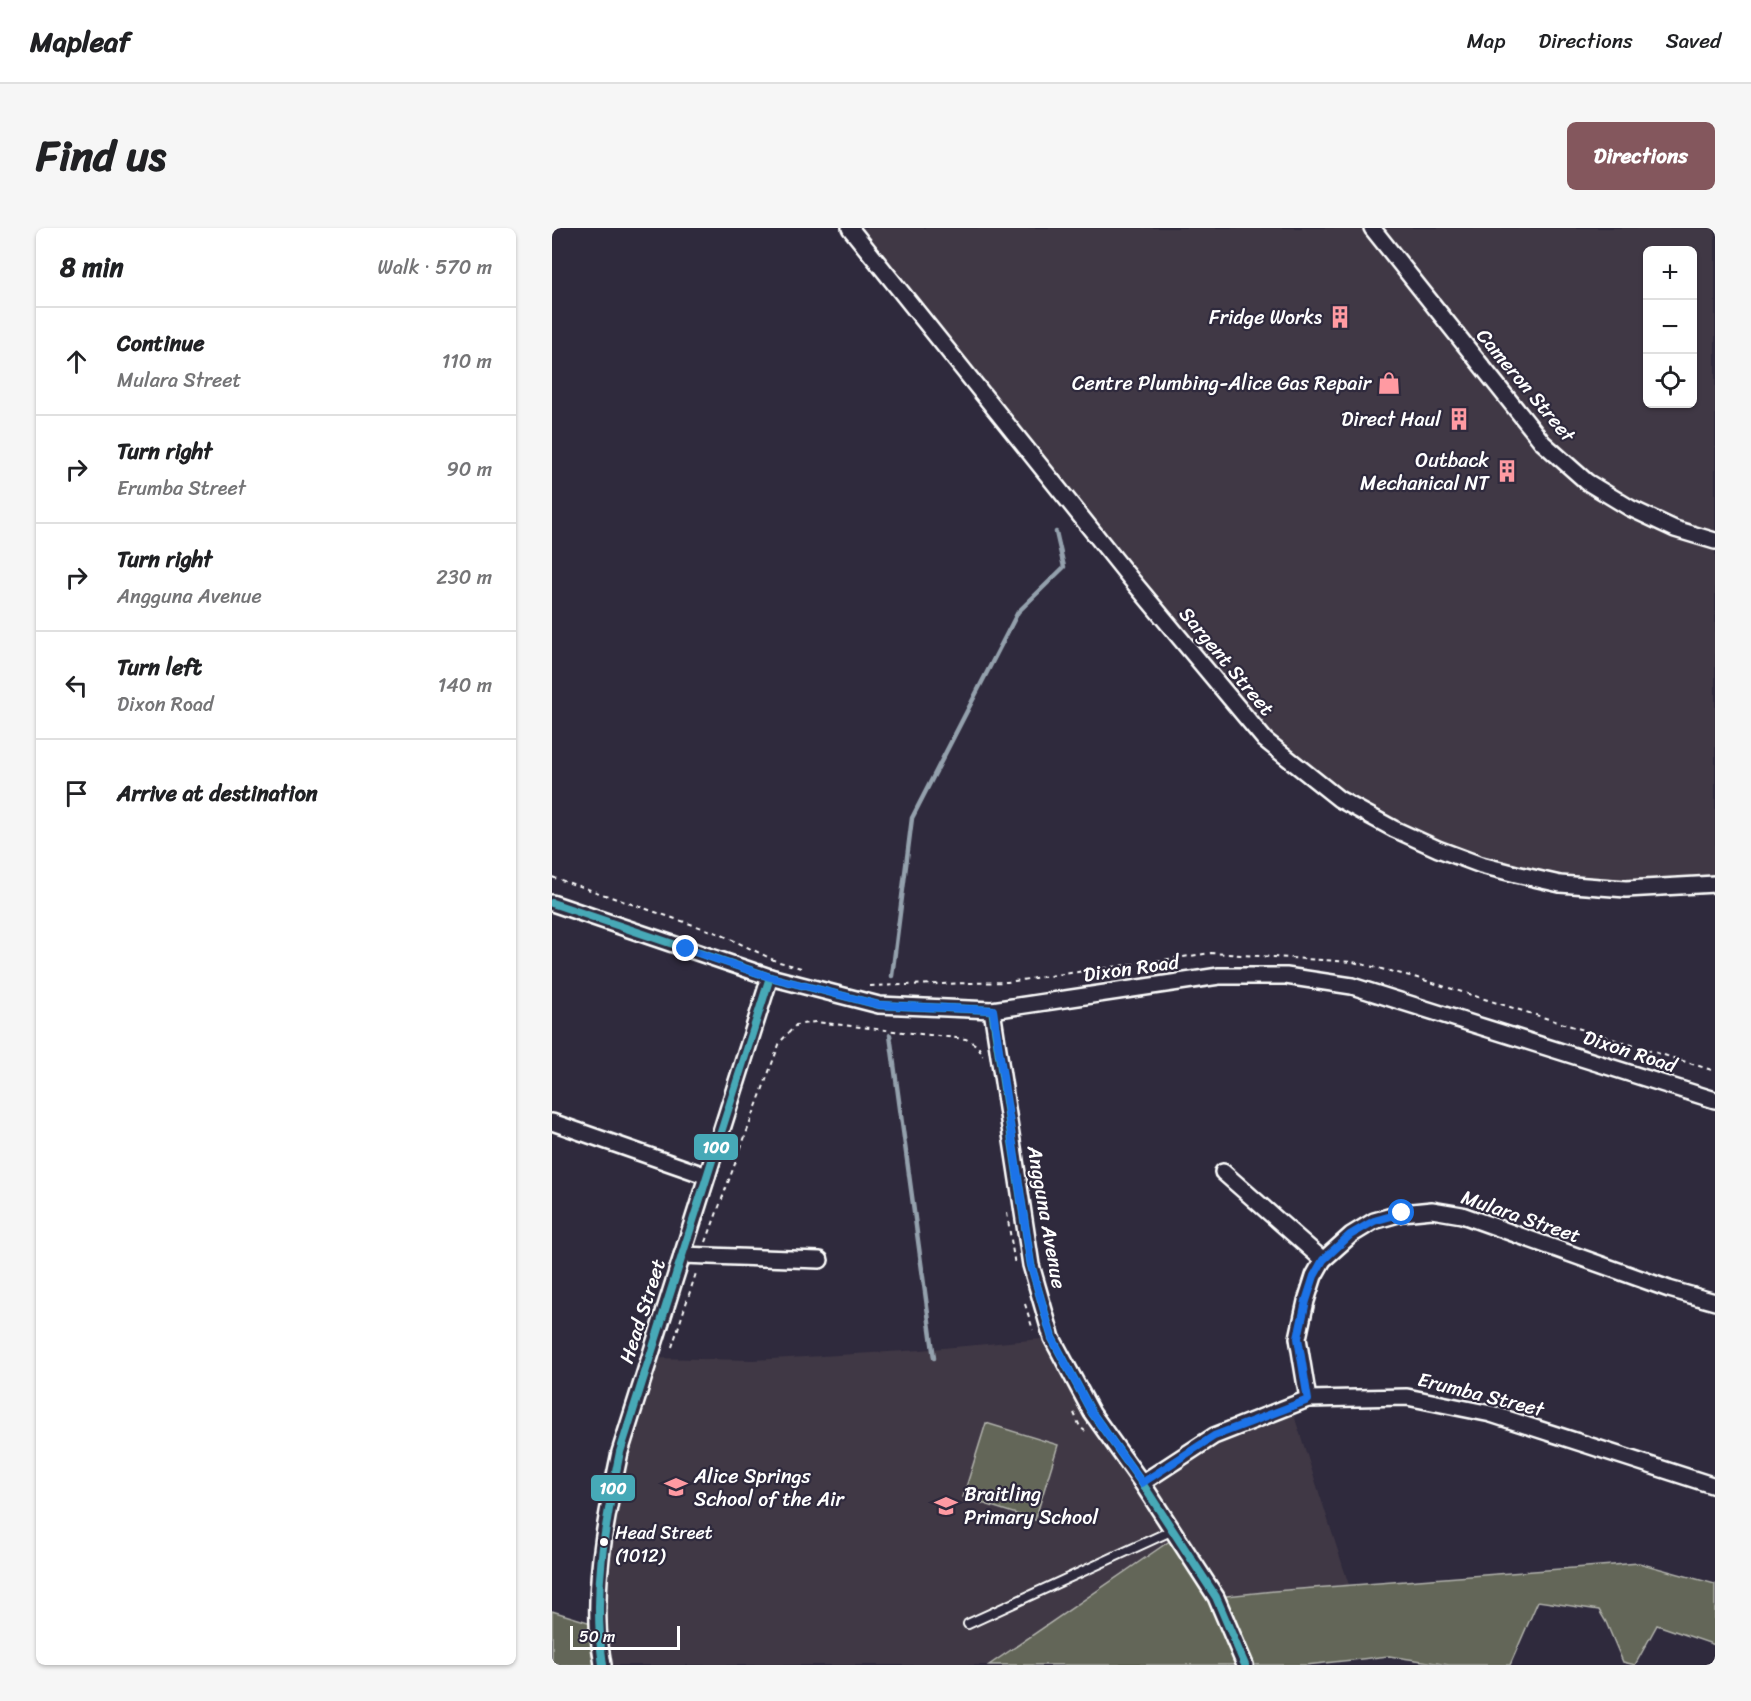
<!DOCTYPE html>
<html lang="en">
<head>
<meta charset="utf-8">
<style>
  :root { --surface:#fff; --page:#f6f6f6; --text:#202124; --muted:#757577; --line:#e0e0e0; --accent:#84575d }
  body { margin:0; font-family:Sriracha,sans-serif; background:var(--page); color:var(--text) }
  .controls { position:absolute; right:18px; top:18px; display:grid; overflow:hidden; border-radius:9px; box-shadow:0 2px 4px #0004 }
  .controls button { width:54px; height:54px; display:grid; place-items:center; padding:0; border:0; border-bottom:2px solid var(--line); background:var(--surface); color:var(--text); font:30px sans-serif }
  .scale { position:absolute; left:18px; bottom:15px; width:110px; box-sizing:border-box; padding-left:6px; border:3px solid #fff; border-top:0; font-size:16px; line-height:21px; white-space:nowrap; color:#fff; -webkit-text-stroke:4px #2f2a3d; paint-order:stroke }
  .stop { position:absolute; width:18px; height:18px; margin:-14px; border:4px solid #1a73e8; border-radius:50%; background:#fff }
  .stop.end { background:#1a73e8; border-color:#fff; box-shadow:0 2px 6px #0008 }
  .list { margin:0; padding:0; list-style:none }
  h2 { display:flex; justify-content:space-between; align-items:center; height:78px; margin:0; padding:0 24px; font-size:26px }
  h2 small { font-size:20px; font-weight:400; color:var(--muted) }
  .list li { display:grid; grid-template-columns:39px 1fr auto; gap:18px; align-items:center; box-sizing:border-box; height:108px; padding:0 24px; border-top:2px solid var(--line) }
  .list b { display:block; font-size:22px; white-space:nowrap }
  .list p { margin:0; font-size:20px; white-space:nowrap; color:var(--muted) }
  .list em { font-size:20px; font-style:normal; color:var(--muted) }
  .icon { flex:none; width:33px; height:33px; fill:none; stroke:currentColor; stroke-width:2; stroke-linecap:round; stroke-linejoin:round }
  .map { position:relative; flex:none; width:1163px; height:1437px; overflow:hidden; border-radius:9px }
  header { display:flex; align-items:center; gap:36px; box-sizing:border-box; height:84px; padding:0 30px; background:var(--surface); border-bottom:2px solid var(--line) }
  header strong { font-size:28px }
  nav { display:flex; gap:33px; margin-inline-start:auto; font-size:21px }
  .intro { display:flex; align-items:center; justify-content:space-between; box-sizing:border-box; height:144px; padding:0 36px }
  h1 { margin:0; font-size:42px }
  .button { padding:15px 27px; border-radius:9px; background:var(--accent); color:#fff; font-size:21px; font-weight:700 }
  main { display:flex; gap:36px; padding:0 36px }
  aside { flex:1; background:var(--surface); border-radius:9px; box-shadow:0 2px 4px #0004 }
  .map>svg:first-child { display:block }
  .built { fill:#403845; fill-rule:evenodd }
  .green { fill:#636658; stroke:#b1b2ac; stroke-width:1.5 }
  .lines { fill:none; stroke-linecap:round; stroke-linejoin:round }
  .stream { stroke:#94a1ad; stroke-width:4.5 }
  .lane-casing { stroke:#fff; stroke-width:12 }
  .street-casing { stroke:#fff; stroke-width:20 }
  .path { stroke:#fff; stroke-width:2; stroke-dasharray:4.5 4.5; stroke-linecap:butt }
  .lane { stroke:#2f2a3d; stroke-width:8 }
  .street { stroke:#2f2a3d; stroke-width:15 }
  .bus-1-casing { stroke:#2f2a3d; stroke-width:12 }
  .bus-1 { stroke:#46a9b7; stroke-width:8 }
  .route { stroke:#1a73e8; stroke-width:8 }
  .bus-dot { fill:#fff; stroke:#2f2a3d; stroke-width:2 }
  .labels { text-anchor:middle; stroke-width:4.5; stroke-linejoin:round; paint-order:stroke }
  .bus-label { font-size:18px; fill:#fff; stroke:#2f2a3d; text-anchor:start }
  .poi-label { font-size:20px; fill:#fff; stroke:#2f2a3d; text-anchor:end }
  .street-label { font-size:20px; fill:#fff; stroke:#2f2a3d }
  .line-badge { stroke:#2f2a3d; stroke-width:2 }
  .badge-label { font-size:16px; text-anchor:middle; font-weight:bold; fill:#fff }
</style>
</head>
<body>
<header>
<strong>Mapleaf</strong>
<nav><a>Map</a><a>Directions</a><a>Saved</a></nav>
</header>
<div class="intro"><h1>Find us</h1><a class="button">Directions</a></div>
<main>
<aside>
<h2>8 min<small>Walk · 570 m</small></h2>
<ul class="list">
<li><svg class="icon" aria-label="ahead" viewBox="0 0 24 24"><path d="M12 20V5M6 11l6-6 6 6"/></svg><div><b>Continue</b><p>Mulara Street</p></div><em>110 m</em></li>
<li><svg class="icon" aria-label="right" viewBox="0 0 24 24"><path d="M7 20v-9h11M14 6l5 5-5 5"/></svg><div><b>Turn right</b><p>Erumba Street</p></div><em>90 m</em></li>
<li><svg class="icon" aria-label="right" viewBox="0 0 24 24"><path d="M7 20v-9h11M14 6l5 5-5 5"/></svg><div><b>Turn right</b><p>Angguna Avenue</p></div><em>230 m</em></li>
<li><svg class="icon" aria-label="left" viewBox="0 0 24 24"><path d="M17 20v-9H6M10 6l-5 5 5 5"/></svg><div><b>Turn left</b><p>Dixon Road</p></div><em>140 m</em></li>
<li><svg class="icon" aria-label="arrive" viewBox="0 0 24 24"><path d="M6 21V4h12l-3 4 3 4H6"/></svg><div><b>Arrive at destination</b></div></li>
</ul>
</aside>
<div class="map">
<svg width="1163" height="1437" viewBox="0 0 1163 1437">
  <rect width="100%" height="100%" fill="#2f2a3d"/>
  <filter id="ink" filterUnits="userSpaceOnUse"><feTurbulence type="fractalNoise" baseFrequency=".0167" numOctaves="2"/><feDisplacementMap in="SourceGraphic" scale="12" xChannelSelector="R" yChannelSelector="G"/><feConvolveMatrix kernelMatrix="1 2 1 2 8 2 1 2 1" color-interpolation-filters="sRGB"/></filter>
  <g filter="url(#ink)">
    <!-- built -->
    <g class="built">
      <path d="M298,0h865v656h-155l-166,-55 -129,-89zM1096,22h44v154h-44z"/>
      <path d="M500,1110l90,144 72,-46 77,-30 58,179 -133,12 -39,-61 -188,129h-386l-5,-91 51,-216 104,2 168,-10z"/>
    </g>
    <!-- green -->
    <g class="green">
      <path d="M434,1195l72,22 -23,75 -72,-23z"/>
      <path d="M625,1308l40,61 57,-6 365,-28 76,21v61l-58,-20 -22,40 -12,-3 -17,-40 -7,-12 -61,-9 -28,64h-61l-60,-9 -83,9h-317z"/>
      <path d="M0,1383l46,14 5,40h-51z"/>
    </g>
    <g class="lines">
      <!-- stream -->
      <g class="stream">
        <path d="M340,748l20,-158 106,-206 46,-45 -8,-35"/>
        <path d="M338,807l44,323"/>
      </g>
      <!-- lane casing -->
      <g class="lane-casing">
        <path id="lane" d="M416,1396l205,-94"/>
      </g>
      <!-- street casing -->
      <g class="street-casing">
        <g id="street">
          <path d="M298,0l280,350 135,162 74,59 55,30 44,20 43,16 35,9 44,10 66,5 89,-5"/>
          <path d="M820,0l171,215 44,39 43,26 45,21 40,12"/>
          <path d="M0,675l218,74 109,28 113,5 227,-34h67l66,10 363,114"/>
          <path d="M440,782l39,255 21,73 40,75 50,70 74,114 29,68"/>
          <path d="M0,894l155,54"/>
          <path d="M671,944l100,88"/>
          <path d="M130,1027l138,5"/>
          <path d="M756,1171l-10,-61 8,-37 8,-25 9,-16 28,-25 23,-14 28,-8 30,-3 30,5 207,74 46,13"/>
          <path d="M590,1255l72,-47 94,-37 99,-2 84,17 224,72"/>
          <path d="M51,1437c-2,-14 -5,-28 -5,-42 -2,-58 10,-114 22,-171l150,-475"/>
        </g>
      </g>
      <!-- path -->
      <g class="path">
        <path d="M0,649l168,57 56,27 25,7"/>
        <path d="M318,758l137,-4 204,-29 142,9 61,15 301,94"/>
        <path d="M455,985l8,53"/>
        <path d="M154,1014l74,-200 16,-17 19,-3 151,17 12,7 5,10"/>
        <path d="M473,1076l8,26"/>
        <path d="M120,1119l25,-77"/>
        <path d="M522,1185l6,14 5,4"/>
      </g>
      <!-- lane -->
      <use href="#lane" class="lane"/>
      <!-- street -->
      <use href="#street" class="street"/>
      <!-- bus-1 casing -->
      <g class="bus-1-casing">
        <g id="bus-1">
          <path d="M0,675l218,74 109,28 113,5 39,255 21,73 40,75 50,70 74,114 29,68"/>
          <path d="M51,1437c-11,-75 2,-140 17,-213l150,-475"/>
        </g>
      </g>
      <!-- bus-1 -->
      <use href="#bus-1" class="bus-1"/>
    </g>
  </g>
  <g class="lines" filter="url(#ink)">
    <!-- route -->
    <path class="route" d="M134,721l84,28 109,28 114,5 38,255 21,73 40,75 50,70 72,-47 94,-36 -10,-62 8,-37 8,-25 9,-16 27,-25 24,-14 28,-8"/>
  </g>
  <!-- icons -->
  <defs>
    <g id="building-bare" transform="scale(1.8)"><path d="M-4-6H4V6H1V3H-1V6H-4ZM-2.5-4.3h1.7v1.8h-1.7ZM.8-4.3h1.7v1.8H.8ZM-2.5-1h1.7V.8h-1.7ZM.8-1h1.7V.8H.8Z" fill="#ff9aa2" stroke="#2f2a3d" stroke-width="2.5" paint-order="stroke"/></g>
    <g id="shop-bare" transform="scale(1.8)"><path d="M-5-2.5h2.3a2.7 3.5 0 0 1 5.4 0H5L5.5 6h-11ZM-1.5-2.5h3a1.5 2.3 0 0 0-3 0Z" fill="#ff9aa2" stroke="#2f2a3d" stroke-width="2.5" paint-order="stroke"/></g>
    <g id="school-bare" transform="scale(1.8)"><path d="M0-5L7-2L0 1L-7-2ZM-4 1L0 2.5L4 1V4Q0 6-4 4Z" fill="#ff9aa2" stroke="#2f2a3d" stroke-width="2.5" paint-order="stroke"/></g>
  </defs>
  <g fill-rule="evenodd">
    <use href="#building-bare" x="788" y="89"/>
    <use href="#shop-bare" x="837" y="155"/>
    <use href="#building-bare" x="907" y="191"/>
    <use href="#building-bare" x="955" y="243"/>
    <use href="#school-bare" x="124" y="1259"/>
    <use href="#school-bare" x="394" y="1278"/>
  </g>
  <!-- markers -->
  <circle class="bus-dot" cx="52" cy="1314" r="5"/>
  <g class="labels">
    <!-- bus labels -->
    <g class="bus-label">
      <text x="63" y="1311">Head Street<tspan x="63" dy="23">(1012)</tspan></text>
    </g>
    <!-- poi labels -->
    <g class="poi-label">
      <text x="770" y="96">Fridge Works</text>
      <text x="819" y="162">Centre Plumbing-Alice Gas Repair</text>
      <text x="889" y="198">Direct Haul</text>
      <text x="937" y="239">Outback<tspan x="937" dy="23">Mechanical NT</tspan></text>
      <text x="142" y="1255" text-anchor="start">Alice Springs<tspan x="142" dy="23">School of the Air</tspan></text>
      <text x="412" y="1273" text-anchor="start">Braitling<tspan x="412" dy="23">Primary School</tspan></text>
    </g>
    <!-- street labels -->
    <g class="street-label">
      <text transform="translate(974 157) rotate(50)" y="7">Cameron Street</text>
      <text transform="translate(675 433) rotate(50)" y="7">Sargent Street</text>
      <text transform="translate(579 740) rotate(-8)" y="7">Dixon Road</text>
      <text transform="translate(1078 823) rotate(18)" y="7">Dixon Road</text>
      <text transform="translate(969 988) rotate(19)" y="7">Mulara Street</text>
      <text transform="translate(495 989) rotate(80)" y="7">Angguna Avenue</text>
      <text transform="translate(90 1083) rotate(-72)" y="7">Head Street</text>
      <text transform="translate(929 1166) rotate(14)" y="7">Erumba Street</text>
    </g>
  </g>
  <g class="line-badge">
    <rect x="141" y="905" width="46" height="28" rx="6" fill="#46a9b7"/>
    <rect x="38" y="1246" width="46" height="28" rx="6" fill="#46a9b7"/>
  </g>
  <g class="badge-label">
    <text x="164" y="925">100</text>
    <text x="61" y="1266">100</text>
  </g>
</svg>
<div class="controls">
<button>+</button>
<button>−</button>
<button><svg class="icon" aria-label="locate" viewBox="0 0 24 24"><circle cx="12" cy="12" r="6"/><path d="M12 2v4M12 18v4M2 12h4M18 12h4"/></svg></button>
</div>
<div class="scale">50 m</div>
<div class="stop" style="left:850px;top:985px"></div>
<div class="stop end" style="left:134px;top:721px"></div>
</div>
</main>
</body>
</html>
